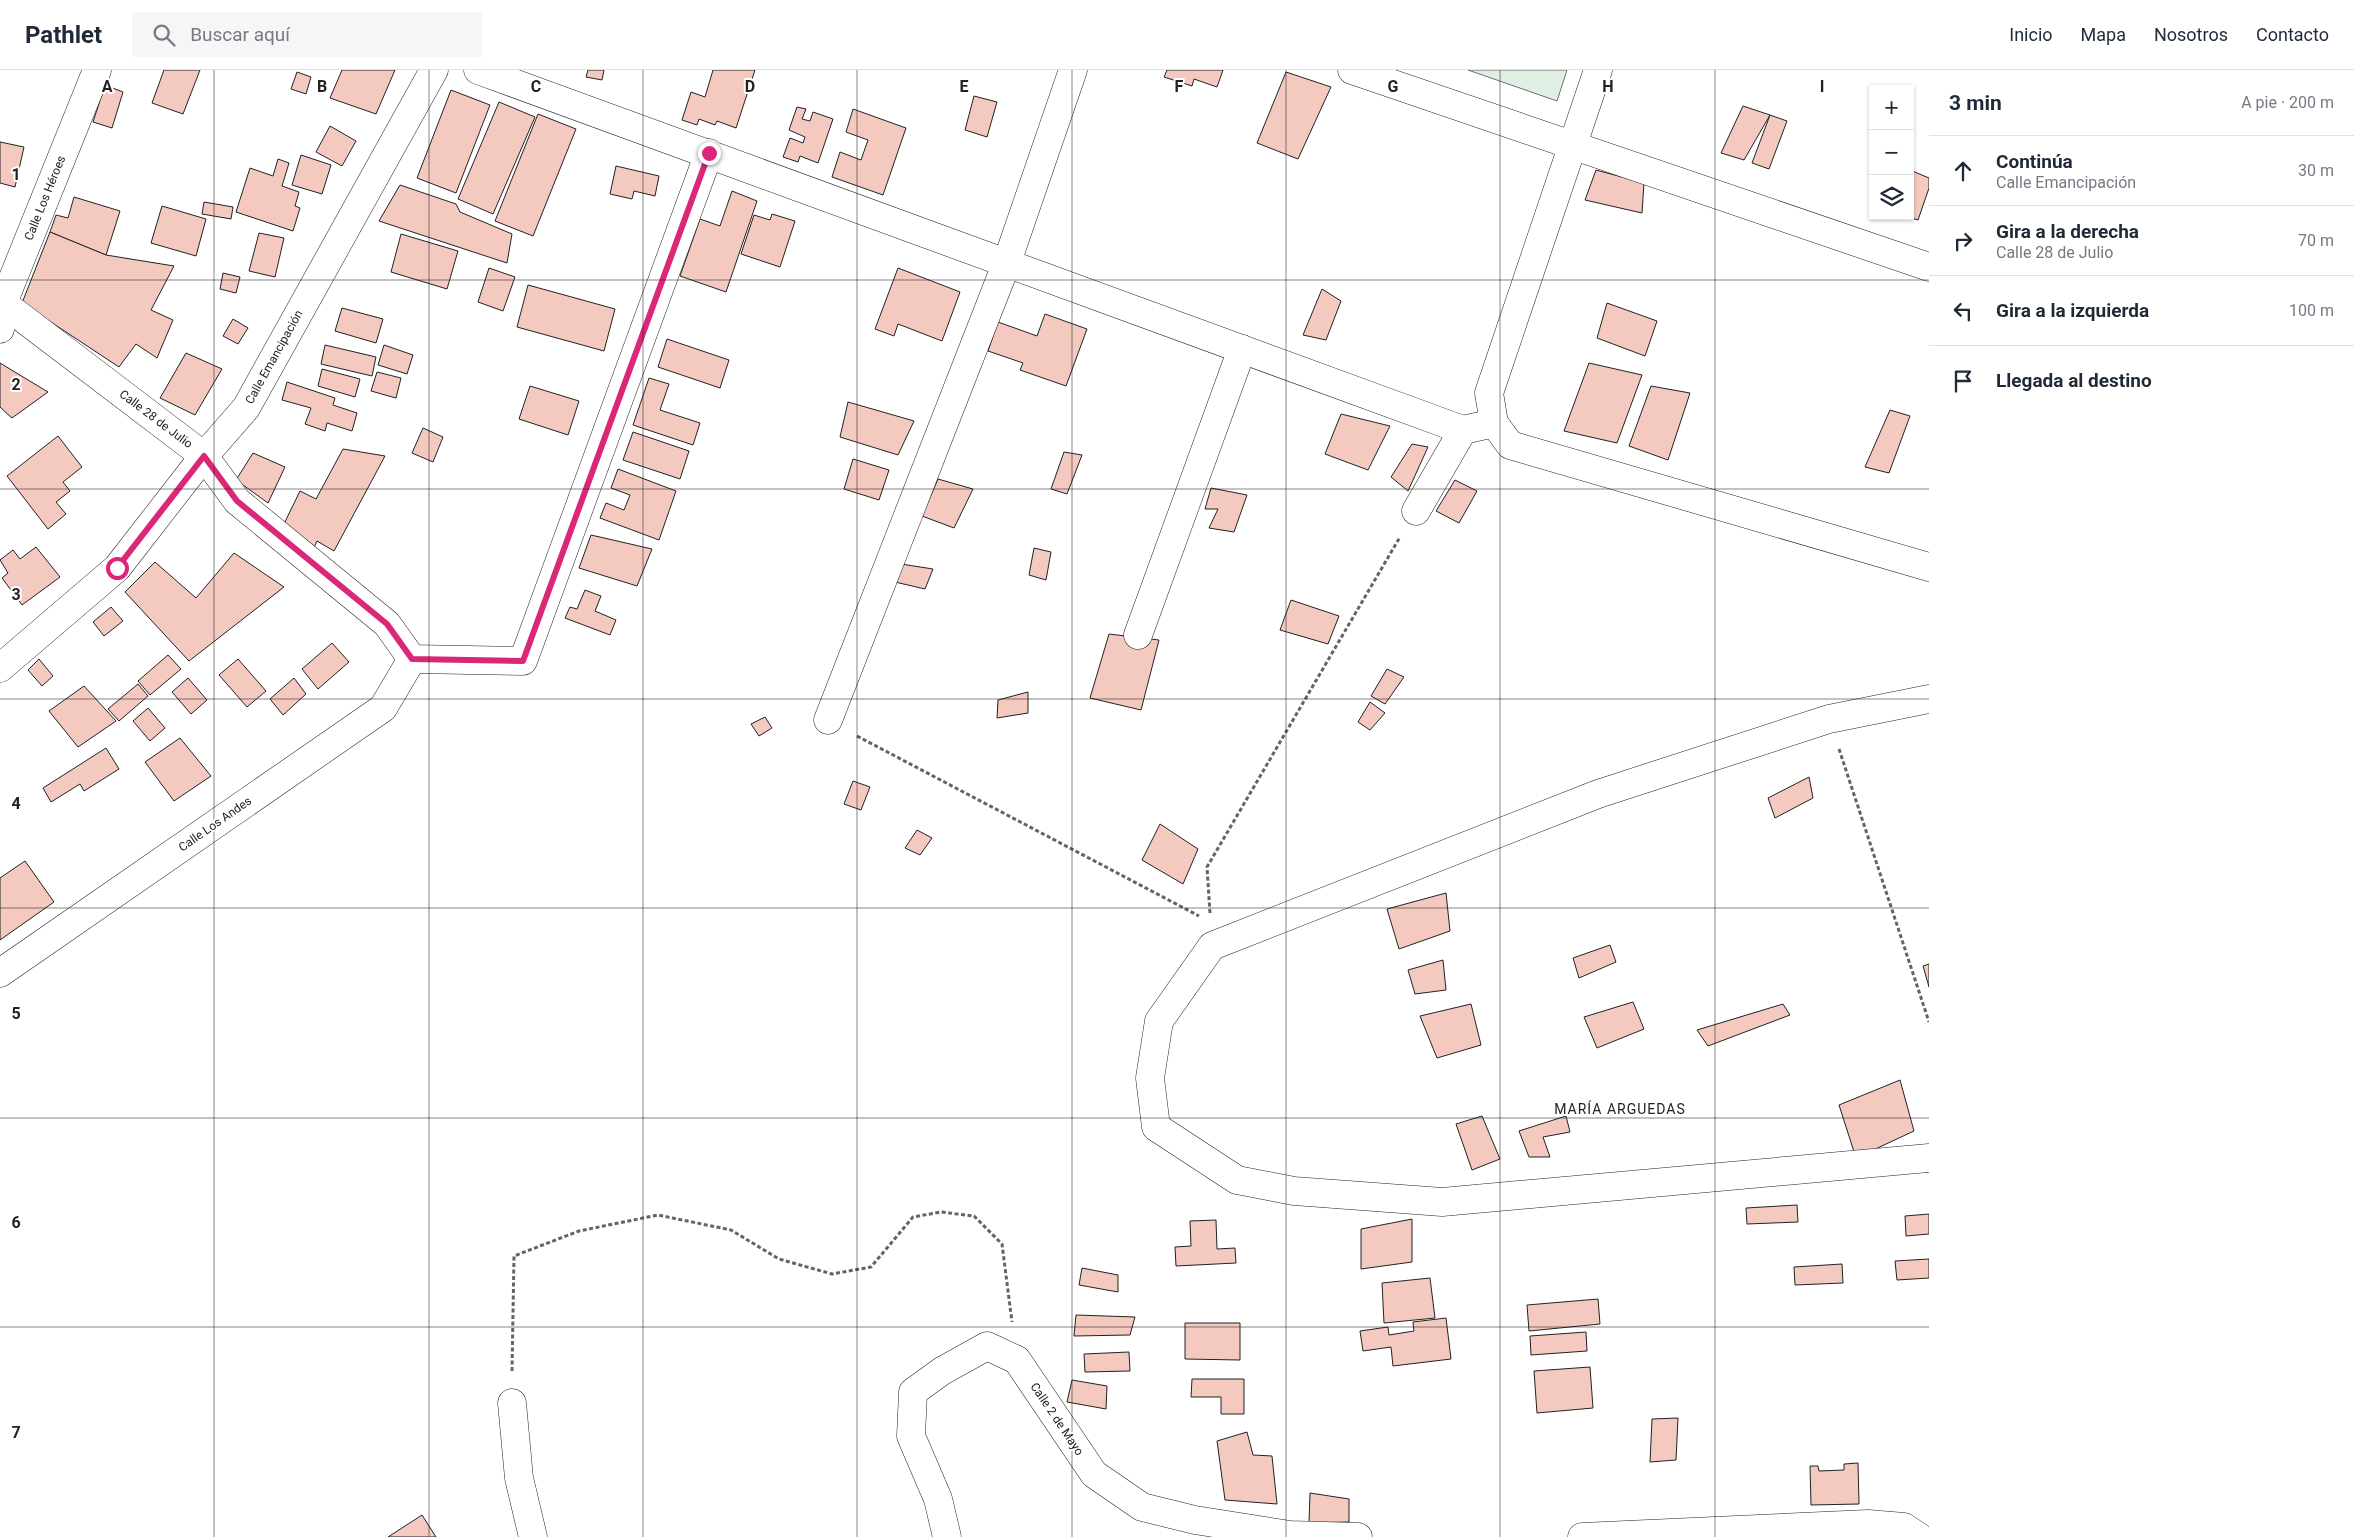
<!DOCTYPE html>
<html lang="es">
<head>
<meta charset="utf-8">
<style>
  :root { --surface:#fff; --page:#f6f6f7; --text:#1f2937; --muted:#747a83; --line:#e0e1e3 }
  body { margin:0; font-family:Roboto,sans-serif; background:var(--page); color:var(--text) }
  .controls { position:absolute; right:15px; top:15px; display:grid; overflow:hidden; border-radius:0px; box-shadow:0 1px 4px #0004 }
  .controls button { width:45px; height:45px; display:grid; place-items:center; padding:0; border:0; border-bottom:1px solid var(--line); background:var(--surface); color:var(--text); font:25px sans-serif }
  .stop { position:absolute; width:15px; height:15px; margin:-11px; border:4px solid #db2777; border-radius:50%; background:#fff }
  .stop.end { background:#db2777; border-color:#fff; box-shadow:0 1px 5px #0008 }
  .list { margin:0; padding:0; list-style:none }
  h2 { display:flex; justify-content:space-between; align-items:center; height:65px; margin:0; padding:0 20px; font-size:21px }
  h2 small { font-size:16px; font-weight:400; color:var(--muted) }
  .list li { display:grid; grid-template-columns:32px 1fr auto; gap:15px; align-items:center; box-sizing:border-box; height:70px; padding:0 20px; border-top:1px solid var(--line) }
  .list b { display:block; font-size:19px; white-space:nowrap }
  .list p { margin:0; font-size:16px; white-space:nowrap; color:var(--muted) }
  .list em { font-size:16px; font-style:normal; color:var(--muted) }
  .icon { flex:none; width:28px; height:28px; fill:none; stroke:currentColor; stroke-width:2; stroke-linecap:round; stroke-linejoin:round }
  .map { position:relative; flex:none; width:1929px; height:1467px; overflow:hidden }
  header { display:flex; align-items:center; gap:30px; box-sizing:border-box; height:70px; padding:0 25px; background:var(--surface); border-bottom:1px solid var(--line) }
  header strong { font-size:24px }
  nav { display:flex; gap:28px; margin-inline-start:auto; font-size:18px }
  .search { width:350px; height:45px; background:var(--page); display:flex; align-items:center; gap:12px; box-sizing:border-box; padding:0 18px; border-radius:0px; color:var(--muted); font-size:19px }
  main { display:flex }
  aside { flex:1; background:var(--surface) }
  .map>svg:first-child { display:block }
  .green { fill:#e0efe3; stroke:#6f6f6f }
  .building { fill:#f3c9c0; stroke:#222 }
  .lines { fill:none; stroke-linecap:round; stroke-linejoin:round }
  .minor-casing { stroke:#222; stroke-width:29 }
  .tertiary-casing { stroke:#222; stroke-width:29 }
  .path { stroke:#646464; stroke-width:3; stroke-dasharray:4 2.5; stroke-linecap:butt }
  .minor { stroke:#fff; stroke-width:28 }
  .tertiary { stroke:#fff; stroke-width:28 }
  .route { stroke:#db2777; stroke-width:6 }
  .grid { fill:none; stroke:#222; stroke-width:1; stroke-opacity:0.55 }
  .labels { text-anchor:middle; stroke-width:4; stroke-linejoin:round; paint-order:stroke }
  .street-label { font-size:12px; fill:#222; stroke:#fff }
  .neighbourhood-label { font-size:14px; letter-spacing:1px; fill:#222; stroke:#fff }
  .grid-label { font-size:16px; text-anchor:middle; font-weight:bold; fill:#222; stroke:#fff; stroke-width:4; stroke-linejoin:round; paint-order:stroke }
</style>
</head>
<body>
<header>
<strong>Pathlet</strong>
<div class="search"><svg class="icon" aria-label="search" viewBox="0 0 24 24"><circle cx="10" cy="10" r="6"/><path d="M15 15l6 6"/></svg>Buscar aquí</div>
<nav><a>Inicio</a><a>Mapa</a><a>Nosotros</a><a>Contacto</a></nav>
</header>
<main>
<div class="map">
<svg width="1929" height="1467" viewBox="0 0 1929 1467">
  <rect width="100%" height="100%" fill="#fff"/>
  <!-- green -->
  <path class="green" d="M1468,0h99l-10,31z"/>
  <!-- building -->
  <g class="building">
    <path d="M164,0h36l-17,44 -31,-11z"/>
    <path d="M342,0h53l-19,44 -46,-16z"/>
    <path d="M588,0h16l-2,10 -16,-3z"/>
    <path d="M713,0h42l-19,58 -19,-7 -2,4 -16,-6 -2,6 -15,-5 9,-28 14,5z"/>
    <path d="M1167,0h56l-6,17 -23,-8 -2,7 -28,-9z"/>
    <path d="M297,2l14,5 -5,17 -15,-5z"/>
    <path d="M1286,2l45,15 -33,72 -41,-16z"/>
    <path d="M105,15l18,7 -11,36 -19,-6z"/>
    <path d="M451,20l39,15 -34,88 -39,-15z"/>
    <path d="M974,26l23,6 -10,35 -22,-7z"/>
    <path d="M499,32l36,15 -42,97 -35,-15z"/>
    <path d="M1743,36l27,9 -26,45 -23,-7z"/>
    <path d="M797,37l9,2 -4,10 8,2 3,-9 20,7 -15,44 -18,-7 -2,6 -15,-5 7,-19 13,5 2,-6 -16,-7z"/>
    <path d="M853,39l53,19 -23,67 -51,-18 8,-25 21,8 7,-20 -22,-8z"/>
    <path d="M538,44l38,15 -43,107 -38,-15z"/>
    <path d="M1770,45l17,6 -18,48 -17,-6z"/>
    <path d="M330,56l26,15 -14,25 -26,-14z"/>
    <path d="M0,72l24,5 -9,40 -15,-4z"/>
    <path d="M301,85l30,10 -9,29 -30,-9z"/>
    <path d="M278,89l11,4 -7,23 17,6 -4,14 5,2 -7,23 -57,-19 14,-44 23,8z"/>
    <path d="M616,96l43,10 -4,20 -21,-5 -2,8 -22,-5z"/>
    <path d="M1596,100l48,13 -2,30 -57,-13z"/>
    <path d="M1910,100l19,8v10l-11,32 -13,-4h5z"/>
    <path d="M400,115l56,19 4,8 52,22 -5,29 -128,-42z"/>
    <path d="M732,121l25,10 -31,91 -46,-16 20,-57 20,7z"/>
    <path d="M74,127l46,14 -14,44 -56,-23 6,-17 12,3z"/>
    <path d="M204,132l29,5 -2,12 -29,-5z"/>
    <path d="M162,136l44,13 -10,37 -45,-13z"/>
    <path d="M772,144l23,7 -15,46 -39,-13 13,-39 16,5z"/>
    <path d="M50,162l56,23 68,11 -23,44 22,10 -16,38 -21,-14 -17,23 -97,-64z"/>
    <path d="M259,163l25,5 -9,39 -26,-6z"/>
    <path d="M401,164l57,17 -11,38 -56,-17z"/>
    <path d="M489,198l26,9 -12,34 -25,-9z"/>
    <path d="M898,198l62,24 -18,49 -44,-17 -4,12 -19,-7z"/>
    <path d="M223,203l17,4 -4,16 -16,-4z"/>
    <path d="M528,215l87,24 -11,42 -87,-24z"/>
    <path d="M1322,219l19,12 -15,39 -23,-5z"/>
    <path d="M1607,233l50,18 -12,35 -48,-18z"/>
    <path d="M342,238l41,11 -7,24 -41,-12z"/>
    <path d="M1045,244l42,15 -21,57 -46,-16 3,-7 -35,-12 10,-29 39,14z"/>
    <path d="M233,249l15,9 -10,16 -15,-8z"/>
    <path d="M667,269l62,21 -9,28 -62,-21z"/>
    <path d="M325,275l51,12 -4,19 -51,-12z"/>
    <path d="M384,275l29,10 -6,19 -29,-9z"/>
    <path d="M186,283l36,16 -27,46 -35,-17z"/>
    <path d="M0,293l48,29 -36,26 -12,-11z"/>
    <path d="M1589,293l53,12 -25,68 -53,-12z"/>
    <path d="M322,299l38,10 -5,18 -37,-11z"/>
    <path d="M377,302l24,6 -5,20 -25,-7z"/>
    <path d="M649,308l20,6 -9,26 40,13 -7,22 -60,-20z"/>
    <path d="M287,312l48,16 -2,7 24,8 -5,18 -25,-8 -2,8 -20,-7 6,-16 -29,-8z"/>
    <path d="M530,316l49,15 -11,34 -49,-16z"/>
    <path d="M1651,316l39,7 -22,67 -39,-14z"/>
    <path d="M848,332l66,19 -16,34 -58,-18z"/>
    <path d="M1890,340l20,6 -21,57 -24,-6z"/>
    <path d="M1341,344l49,12 -22,44 -43,-16z"/>
    <path d="M423,358l20,9 -10,25 -21,-9z"/>
    <path d="M633,362l56,19 -9,28 -57,-19z"/>
    <path d="M58,366l24,31 -19,15 7,9 -14,11 10,12 -18,15 -41,-53z"/>
    <path d="M1412,374l16,3 -20,44 -17,-14z"/>
    <path d="M343,379l42,7 -51,95 -17,-10 -6,13 -30,-24 19,-39 16,8z"/>
    <path d="M1064,382l18,3 -15,39 -16,-5z"/>
    <path d="M253,383l32,14 -17,36 -32,-23z"/>
    <path d="M853,389l36,11 -10,30 -35,-11z"/>
    <path d="M618,399l58,22 -17,49 -59,-22 6,-15 18,7 6,-15 -19,-7z"/>
    <path d="M938,409l35,10 -19,39 -32,-12z"/>
    <path d="M1455,410l22,11 -18,32 -23,-12z"/>
    <path d="M1211,418l36,7 -13,37 -25,-4 9,-19h-13z"/>
    <path d="M591,465l61,14 -15,37 -58,-18z"/>
    <path d="M36,477l24,30 -38,28 -20,-27 6,-5 -8,-13 13,-10 7,9z"/>
    <path d="M1034,478l17,4 -5,28 -17,-5z"/>
    <path d="M234,483l50,34 -95,74 -64,-69 30,-30 41,36z"/>
    <path d="M901,494l32,5 -8,20 -30,-7z"/>
    <path d="M585,520l16,6 -6,15 21,9 -6,15 -45,-17 5,-11 7,2z"/>
    <path d="M1291,530l48,16 -11,28 -48,-14z"/>
    <path d="M111,537l12,14 -19,15 -11,-14z"/>
    <path d="M1109,564l50,6 -18,70 -51,-12z"/>
    <path d="M332,573l17,19 -31,27 -16,-20z"/>
    <path d="M168,585l13,14 -31,26 -12,-14z"/>
    <path d="M39,589l14,17 -11,10 -14,-16z"/>
    <path d="M238,589l28,32 -19,16 -28,-32z"/>
    <path d="M1387,599l17,8 -19,27 -14,-8z"/>
    <path d="M188,608l19,22 -16,14 -19,-22z"/>
    <path d="M294,608l12,16 -23,21 -13,-16z"/>
    <path d="M138,614l10,12 -29,25 -11,-12z"/>
    <path d="M84,616l32,35 -38,26 -29,-36z"/>
    <path d="M1028,622v21l-31,5 1,-18z"/>
    <path d="M1370,632l15,11 -15,17 -12,-8z"/>
    <path d="M148,638l17,20 -15,13 -17,-20z"/>
    <path d="M765,647l7,11 -13,8 -8,-12z"/>
    <path d="M180,668l31,38 -37,25 -29,-39z"/>
    <path d="M106,678l13,21 -35,22 -4,-7 -29,18 -8,-14z"/>
    <path d="M1809,707l4,21 -38,20 -7,-20z"/>
    <path d="M853,711l17,6 -9,23 -17,-6z"/>
    <path d="M1160,754l38,25 -15,35 -41,-24z"/>
    <path d="M917,760l15,8 -12,17 -15,-7z"/>
    <path d="M25,791l29,41 -54,38v-62z"/>
    <path d="M1446,823l4,38 -51,18 -12,-40z"/>
    <path d="M1610,875l6,17 -37,16 -6,-20z"/>
    <path d="M1443,890l3,30 -31,4 -7,-24z"/>
    <path d="M1929,894v23l-6,-21z"/>
    <path d="M1633,932l11,27 -47,19 -13,-31z"/>
    <path d="M1471,934l10,41 -44,13 -17,-42z"/>
    <path d="M1783,934l7,11 -82,31 -11,-16z"/>
    <path d="M1900,1010l14,51 -58,27 -17,-53z"/>
    <path d="M1482,1046l18,43 -28,11 -16,-46z"/>
    <path d="M1566,1046l4,16 -27,5 7,20h-21l-10,-26z"/>
    <path d="M1797,1135l1,17 -51,2 -1,-16z"/>
    <path d="M1929,1144v20l-23,2 -1,-20z"/>
    <path d="M1412,1149v43l-51,7v-40z"/>
    <path d="M1216,1150l1,29 18,-1 1,15 -60,3 -1,-19 16,-1 -1,-25z"/>
    <path d="M1929,1189v19l-32,2 -2,-19z"/>
    <path d="M1842,1194l1,19 -48,2 -1,-18z"/>
    <path d="M1082,1198l36,7v17l-39,-7z"/>
    <path d="M1430,1208l5,40 -51,5 -2,-40z"/>
    <path d="M1598,1229l2,25 -71,7 -2,-26z"/>
    <path d="M1076,1245l59,2 -5,18 -56,1z"/>
    <path d="M1446,1248l5,41 -58,7 -2,-19 -28,4 -3,-20 28,-4 1,8 25,-4 -1,-9z"/>
    <path d="M1185,1253h55v37l-55,-1z"/>
    <path d="M1586,1262l1,19 -56,4 -1,-19z"/>
    <path d="M1129,1282l1,19 -45,1 -1,-18z"/>
    <path d="M1590,1297l3,41 -56,5 -3,-42z"/>
    <path d="M1192,1309h52v35h-23v-17h-30z"/>
    <path d="M1072,1310l35,6 -1,23 -39,-7z"/>
    <path d="M1678,1348l-2,42 -26,2 2,-43z"/>
    <path d="M1247,1362l6,23 19,1 5,48 -52,-4 -8,-59z"/>
    <path d="M1858,1393l1,41 -48,1 -1,-39h8l1,5 25,-1v-6z"/>
    <path d="M1310,1423l39,6v23l-40,1z"/>
    <path d="M422,1445l14,22h-48z"/>
  </g>
  <g class="lines">
    <!-- minor casing -->
    <g class="minor-casing">
      <g id="minor">
        <path d="M478,0l985,360 31,-7"/>
        <path d="M1352,0l577,197"/>
        <path d="M0,231l204,155 33,45 150,123 25,35 111,2 186,-508"/>
        <path d="M0,259l3,-26 94,-233"/>
        <path d="M1416,441l47,-81"/>
        <path d="M1138,565l104,-286"/>
        <path d="M1929,629l-100,20 -231,75 -386,152 -53,75 -9,57 6,49 81,53 57,11 148,11 487,-44"/>
        <path d="M828,650l179,-458 66,-192"/>
        <path d="M0,903l383,-265 29,-49"/>
        <path d="M512,1333l7,75 14,59"/>
        <path d="M947,1467l-9,-38 -27,-63 2,-44 29,-21 45,-25 30,14 77,114 48,33 53,13 95,15 68,2"/>
        <path d="M1582,1467l286,-13 36,3 15,10"/>
      </g>
    </g>
    <!-- tertiary casing -->
    <g class="tertiary-casing">
      <g id="tertiary">
        <path d="M1598,0l-109,323 5,30 16,22 419,122"/>
        <path d="M0,598l117,-100 87,-112 42,-48 188,-338"/>
      </g>
    </g>
    <!-- path -->
    <g class="path">
      <path d="M857,666l342,180"/>
      <path d="M1839,679l90,273"/>
      <path d="M1210,843l-3,-46 193,-330"/>
      <path d="M512,1301l2,-115 65,-25 79,-16 73,15 48,29 53,15 39,-7 42,-50 28,-5 33,4 28,28 10,78"/>
    </g>
    <!-- minor -->
    <use href="#minor" class="minor"/>
    <!-- tertiary -->
    <use href="#tertiary" class="tertiary"/>
  </g>
  <g class="lines">
    <!-- route -->
    <path class="route" d="M117,498l87,-112 33,45 150,123 25,35 111,2 186,-508"/>
  </g>
  <!-- grid -->
  <path class="grid" d="M214,0v1467M429,0v1467M643,0v1467M857,0v1467M1072,0v1467M1286,0v1467M1500,0v1467M1715,0v1467M0,210h1929M0,419h1929M0,629h1929M0,838h1929M0,1048h1929M0,1257h1929"/>
  <g class="labels">
    <!-- street labels -->
    <g class="street-label">
      <text transform="translate(45 128) rotate(-68)" y="4">Calle Los Héroes</text>
      <text transform="translate(274 287) rotate(-61)" y="4">Calle Emancipación</text>
      <text transform="translate(156 349) rotate(37)" y="4">Calle 28 de Julio</text>
      <text transform="translate(215 754) rotate(-35)" y="4">Calle Los Andes</text>
      <text transform="translate(1057 1349) rotate(56)" y="4">Calle 2 de Mayo</text>
    </g>
    <!-- neighbourhood labels -->
    <g class="neighbourhood-label">
      <text x="1620" y="1044">MARÍA ARGUEDAS</text>
    </g>
  </g>
  <g class="grid-label">
    <text x="107" y="22">A</text>
    <text x="322" y="22">B</text>
    <text x="536" y="22">C</text>
    <text x="750" y="22">D</text>
    <text x="964" y="22">E</text>
    <text x="1179" y="22">F</text>
    <text x="1393" y="22">G</text>
    <text x="1608" y="22">H</text>
    <text x="1822" y="22">I</text>
    <text x="16" y="110">1</text>
    <text x="16" y="320">2</text>
    <text x="16" y="530">3</text>
    <text x="16" y="739">4</text>
    <text x="16" y="949">5</text>
    <text x="16" y="1158">6</text>
    <text x="16" y="1368">7</text>
  </g>
</svg>
<div class="controls">
<button>+</button>
<button>−</button>
<button><svg class="icon" aria-label="layers" viewBox="0 0 24 24"><path d="M12 4l9 5-9 5-9-5zM3 14l9 5 9-5"/></svg></button>
</div>
<div class="stop" style="left:117px;top:498px"></div>
<div class="stop end" style="left:709px;top:83px"></div>
</div>
<aside>
<h2>3 min<small>A pie · 200 m</small></h2>
<ul class="list">
<li><svg class="icon" aria-label="ahead" viewBox="0 0 24 24"><path d="M12 20V5M6 11l6-6 6 6"/></svg><div><b>Continúa</b><p>Calle Emancipación</p></div><em>30 m</em></li>
<li><svg class="icon" aria-label="right" viewBox="0 0 24 24"><path d="M7 20v-9h11M14 6l5 5-5 5"/></svg><div><b>Gira a la derecha</b><p>Calle 28 de Julio</p></div><em>70 m</em></li>
<li><svg class="icon" aria-label="left" viewBox="0 0 24 24"><path d="M17 20v-9H6M10 6l-5 5 5 5"/></svg><div><b>Gira a la izquierda</b></div><em>100 m</em></li>
<li><svg class="icon" aria-label="arrive" viewBox="0 0 24 24"><path d="M6 21V4h12l-3 4 3 4H6"/></svg><div><b>Llegada al destino</b></div></li>
</ul>
</aside>
</main>
</body>
</html>
